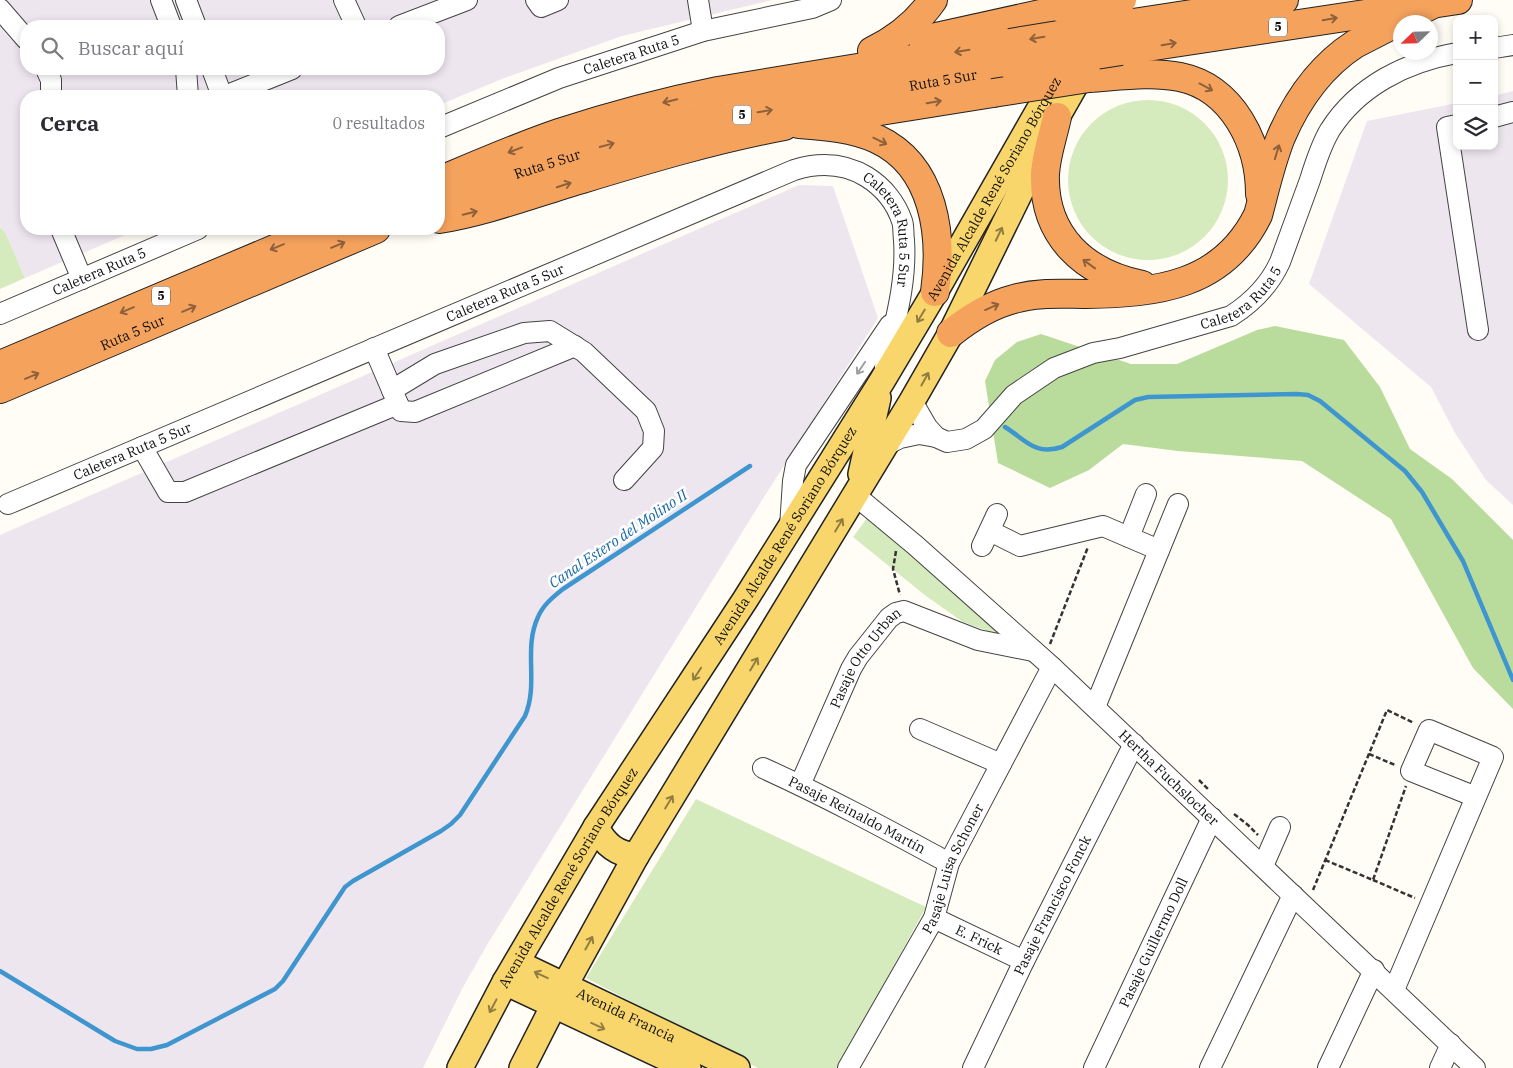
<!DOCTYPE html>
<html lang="es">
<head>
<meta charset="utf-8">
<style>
  :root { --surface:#fff; --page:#f2f2f3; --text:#2b2b33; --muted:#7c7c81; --line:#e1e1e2 }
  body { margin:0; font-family:"IBM Plex Serif",serif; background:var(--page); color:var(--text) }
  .controls { position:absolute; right:15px; top:15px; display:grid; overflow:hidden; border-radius:10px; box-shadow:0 2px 8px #0003 }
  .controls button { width:45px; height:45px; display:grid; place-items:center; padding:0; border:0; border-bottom:1px solid var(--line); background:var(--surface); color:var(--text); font:25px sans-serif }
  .compass { position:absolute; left:1393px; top:15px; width:45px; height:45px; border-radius:50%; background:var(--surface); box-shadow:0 2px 8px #0003; rotate:247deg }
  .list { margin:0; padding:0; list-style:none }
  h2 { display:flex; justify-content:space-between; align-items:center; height:65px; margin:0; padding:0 20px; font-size:21px }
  h2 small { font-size:16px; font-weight:400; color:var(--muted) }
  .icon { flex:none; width:28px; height:28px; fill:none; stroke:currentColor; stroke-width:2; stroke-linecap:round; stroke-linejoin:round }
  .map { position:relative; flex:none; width:1513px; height:1068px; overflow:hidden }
  .search { position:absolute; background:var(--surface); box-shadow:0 2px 8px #0003; left:20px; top:20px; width:425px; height:55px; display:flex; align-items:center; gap:12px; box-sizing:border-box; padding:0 18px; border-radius:20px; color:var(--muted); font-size:19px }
  .panel { position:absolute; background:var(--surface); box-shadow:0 2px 8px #0003; left:20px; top:90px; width:425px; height:145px; border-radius:20px }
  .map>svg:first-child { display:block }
  .industrial { fill:#eee6ef; fill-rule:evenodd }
  .green { fill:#d5ebbd }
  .forest { fill:#b9dc9c }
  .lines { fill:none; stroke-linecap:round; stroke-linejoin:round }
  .stream { stroke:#3f96cf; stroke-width:4.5 }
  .minor-casing { stroke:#444; stroke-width:22 }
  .major-casing { stroke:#222; stroke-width:28 }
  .highway-casing { stroke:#222; stroke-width:30 }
  .path { stroke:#333; stroke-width:2.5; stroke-dasharray:5 2.5; stroke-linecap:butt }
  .minor { stroke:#fff; stroke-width:20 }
  .major { stroke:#f9d66b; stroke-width:25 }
  .highway { stroke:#f5a25d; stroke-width:28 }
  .highway-bridge-casing { stroke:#222; stroke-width:30; stroke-linecap:butt }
  .highway-bridge { stroke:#f5a25d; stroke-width:28 }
  .oneway { stroke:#8e613b }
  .oneway2 { stroke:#917d42 }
  .oneway3 { stroke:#a0a0a0 }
  .labels { text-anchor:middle; stroke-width:5; stroke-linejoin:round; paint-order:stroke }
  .shield { fill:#fff; stroke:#585858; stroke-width:1 }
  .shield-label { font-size:12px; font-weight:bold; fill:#111 }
  .street-label { font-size:14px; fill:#111; stroke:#fff }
  .water-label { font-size:15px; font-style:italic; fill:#1768a6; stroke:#fff }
</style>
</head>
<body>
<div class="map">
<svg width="1513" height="1068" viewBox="0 0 1513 1068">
  <rect width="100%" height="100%" fill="#fffdf5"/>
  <!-- industrial -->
  <g class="industrial">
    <path d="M0,0h772l-150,36 -115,41 -68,28v-9h-413v133h113l-114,49 -20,-46 -5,-5zM26,26h413v43h-413z"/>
    <path d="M1513,91v414l-27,-25 -31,-47 -24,-46 -122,-103 58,-163 90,-18v43h37v-50z"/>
    <path d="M799,185l34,1 45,132 -114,179 -277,448 -25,44 -39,79h-423v-533z"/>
  </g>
  <!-- green -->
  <g class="green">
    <circle cx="1148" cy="180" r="80"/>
    <path d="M0,227l5,5 20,46 -25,11z"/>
    <path d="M868,517l137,120 -42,-15 -37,-26 -73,-59z"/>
    <path d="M696,799l230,108 -88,161h-80l-172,-90z"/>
  </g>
  <!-- forest -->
  <path class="forest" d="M1275,326l69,14 36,47 30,62 42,30 61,61v169l-40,-41 -82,-149 -89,-58 -124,-10 -55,-7 -34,26 -39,18 -52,-25 -13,-82 10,-21 22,-18 24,-8 90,30h46l80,-34z"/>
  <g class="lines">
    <!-- stream -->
    <g class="stream">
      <path d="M1005,427c21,13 30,29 57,20l73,-47 13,-3 149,-3 11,1 12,6 85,70 17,21 41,69 50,119"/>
      <path d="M0,971l115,70 22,8h14l16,-4 108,-56 8,-8 62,-94 8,-6 88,-50 10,-7 9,-9 65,-99c14,-33 -2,-67 13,-99 5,-12 15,-20 25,-28l187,-123"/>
    </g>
    <!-- minor casing -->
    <g class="minor-casing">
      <g id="minor">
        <path d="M161,0l10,26"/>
        <path d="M186,0l10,26"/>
        <path d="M344,0l12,26"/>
        <path d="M536,0l5,7 17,-7"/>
        <path d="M698,0l5,31"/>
        <path d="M0,9l26,30"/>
        <path d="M399,26l68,-26"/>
        <path d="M1494,48l19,-3"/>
        <path d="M46,69l5,11v16"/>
        <path d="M186,69l2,27"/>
        <path d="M212,69l10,27"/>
        <path d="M225,96l67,-27"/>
        <path d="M1494,117l19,-5"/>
        <path d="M1457,125l-10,2 31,203"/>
        <path id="s1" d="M439,128l120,-50 144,-47 109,-23 19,-8"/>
        <path d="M61,229l21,50"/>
        <path id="s2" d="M0,314l198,-85"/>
        <path d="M374,348l27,63 14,1 160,-66"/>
        <path d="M392,390l43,-26 89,-31 26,-2 34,21 62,59 8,20 -1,17 -29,32"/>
        <path d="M912,401l15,26 9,10"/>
        <path id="s3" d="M886,445l14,-7 19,-4 17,3 11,5 19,-3 18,-10 30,-34 40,-27 39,-15 27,-5 111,-32c22,-14 38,-30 49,-54 10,-27 20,-55 30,-82 5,-16 11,-35 20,-50 28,-44 76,-68 127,-77"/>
        <path d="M142,447l26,45h17l213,-88"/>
        <path id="s4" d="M856,496l59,49 137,122 423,401"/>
        <path id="s5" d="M8,504l786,-334c26,-8 50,-7 73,7 16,10 29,26 35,44 2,6 1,13 2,19 3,44 -10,85 -19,127"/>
        <path d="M790,527l3,-46 3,-16 94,-140"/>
        <path d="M990,531l30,15 83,-20 56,24"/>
        <path d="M1129,537l17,-43"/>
        <path d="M982,546l15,-32"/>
        <path d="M1095,707l83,-203"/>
        <path d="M920,729l81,35"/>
        <path id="s6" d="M763,768c64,29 125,62 186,95"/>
        <path id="s7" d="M800,785l51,-116 7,-12 31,-39 7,-5 8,-2 74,29 55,11"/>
        <path d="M1263,866l17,-39"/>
        <path id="s8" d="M934,918l90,43"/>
        <path d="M1394,990l99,-233 -64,-27 -18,41 65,26"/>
        <path id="s9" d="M848,1068l86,-150 15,-55 103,-196"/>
        <path id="s10" d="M973,1068l51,-107 110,-217"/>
        <path id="s11" d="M1094,1068l118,-250"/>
        <path d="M1210,1068l83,-173"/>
        <path d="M1328,1068l46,-98"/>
        <path d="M1440,1068l11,-24"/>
      </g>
    </g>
    <!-- major casing -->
    <g class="major-casing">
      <g id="major">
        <path d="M861,474l17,-76"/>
        <path d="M596,827c9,18 21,27 40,29"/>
        <path id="s12" d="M517,963l220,105"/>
        <path d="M505,982l183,86"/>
        <path id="s13" d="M460,1068l45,-86 91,-155 149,-227 137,-219 53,-89 128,-224"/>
        <path d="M522,1068l32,-63 82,-149 276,-455 39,-68 106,-216 29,-51"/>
      </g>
    </g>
    <!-- highway casing -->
    <g class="highway-casing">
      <g id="highway">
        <path d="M1120,25l164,-25"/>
        <path d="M923,40l140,-31"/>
        <path d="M872,51c25,-12 45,-28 61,-51"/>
        <path d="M1121,51l337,-51"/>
        <path d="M1089,78c30,-2 62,-7 91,-1 53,11 80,67 80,117"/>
        <path d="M1057,117c-4,19 -11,38 -12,57 -2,62 39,99 97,111"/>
        <path d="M824,120l169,-27"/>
        <path d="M799,124c27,2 54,4 78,15 58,27 66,97 58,153"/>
        <path d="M439,181c40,-17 79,-34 120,-48 52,-17 105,-31 159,-42l292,-48"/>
        <path id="s14" d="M439,203l80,-30 85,-27 41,-11 83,-18 286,-49"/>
        <path d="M439,219c49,-8 95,-26 143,-40 66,-20 133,-40 202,-53"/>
        <path d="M951,333c19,-15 39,-28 63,-34 23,-7 48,-5 72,-5 71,-1 137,-8 172,-79 7,-26 13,-53 23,-78 16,-37 40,-71 74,-93l80,-41"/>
        <path d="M0,365l322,-136"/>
        <path id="s15" d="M0,389l376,-160"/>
      </g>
    </g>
    <!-- path -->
    <g class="path">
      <path d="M896,551l-3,18 7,26"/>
      <path d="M1050,644l38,-97"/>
      <path d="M1369,754l26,11"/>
      <path d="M1199,780l9,9"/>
      <path d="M1234,814l14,11 10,10"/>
      <path d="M1325,860l48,20 33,-94"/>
      <path d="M1373,880l42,18"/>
      <path d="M1313,890l74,-180 27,13"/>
    </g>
    <!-- minor -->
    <use href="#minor" class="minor"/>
    <!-- major -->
    <use href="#major" class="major"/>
    <!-- highway -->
    <use href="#highway" class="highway"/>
    <!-- highway-bridge casing -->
    <g class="highway-bridge-casing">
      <g id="highway-bridge">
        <path d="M1063,9l59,-9"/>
        <path d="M1010,43l110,-18"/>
        <path d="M1014,68l107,-17"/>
        <path d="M993,93l96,-15"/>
      </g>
    </g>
    <!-- highway-bridge -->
    <use href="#highway-bridge" class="highway-bridge"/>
  </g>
  <!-- one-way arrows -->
  <defs><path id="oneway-shaft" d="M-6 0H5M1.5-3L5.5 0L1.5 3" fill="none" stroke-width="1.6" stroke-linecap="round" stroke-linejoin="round" transform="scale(1.25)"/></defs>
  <g class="oneway">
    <use href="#oneway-shaft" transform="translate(1330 19) rotate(-9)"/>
    <use href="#oneway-shaft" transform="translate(1037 38) rotate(171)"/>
    <use href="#oneway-shaft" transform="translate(1169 44) rotate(-9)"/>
    <use href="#oneway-shaft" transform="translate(962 51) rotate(171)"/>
    <use href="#oneway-shaft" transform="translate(1206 87) rotate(28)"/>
    <use href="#oneway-shaft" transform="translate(670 101) rotate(166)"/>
    <use href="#oneway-shaft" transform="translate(934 102) rotate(-9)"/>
    <use href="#oneway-shaft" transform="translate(765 111) rotate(-10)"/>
    <use href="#oneway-shaft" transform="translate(880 141) rotate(26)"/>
    <use href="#oneway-shaft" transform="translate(607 145) rotate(-15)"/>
    <use href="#oneway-shaft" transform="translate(515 150) rotate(159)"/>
    <use href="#oneway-shaft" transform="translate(1277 152) rotate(-73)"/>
    <use href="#oneway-shaft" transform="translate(564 185) rotate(-18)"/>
    <use href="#oneway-shaft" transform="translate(470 213) rotate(-13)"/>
    <use href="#oneway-shaft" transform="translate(338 245) rotate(-23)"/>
    <use href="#oneway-shaft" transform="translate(277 247) rotate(158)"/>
    <use href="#oneway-shaft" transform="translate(1089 264) rotate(-144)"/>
    <use href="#oneway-shaft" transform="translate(992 307) rotate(-24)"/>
    <use href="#oneway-shaft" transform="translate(189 309) rotate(-23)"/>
    <use href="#oneway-shaft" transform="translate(127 310) rotate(157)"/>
    <use href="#oneway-shaft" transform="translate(32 376) rotate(-23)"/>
  </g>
  <g class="oneway2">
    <use href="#oneway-shaft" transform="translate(999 234) rotate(-64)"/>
    <use href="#oneway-shaft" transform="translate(921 316) rotate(121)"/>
    <use href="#oneway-shaft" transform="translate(925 379) rotate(-61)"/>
    <use href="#oneway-shaft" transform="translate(839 525) rotate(-59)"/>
    <use href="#oneway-shaft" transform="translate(754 664) rotate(-59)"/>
    <use href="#oneway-shaft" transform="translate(697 674) rotate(123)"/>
    <use href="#oneway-shaft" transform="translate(669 802) rotate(-59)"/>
    <use href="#oneway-shaft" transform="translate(589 943) rotate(-61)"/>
    <use href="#oneway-shaft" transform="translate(541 975) rotate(-155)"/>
    <use href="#oneway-shaft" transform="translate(493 1006) rotate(118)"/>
    <use href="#oneway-shaft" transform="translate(598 1026) rotate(25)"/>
  </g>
  <use class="oneway3" href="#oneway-shaft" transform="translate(861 368) rotate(124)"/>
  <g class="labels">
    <!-- shield labels -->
    <g class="shield">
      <rect x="1269" y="17.5" width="18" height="19" rx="4"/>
      <rect x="733" y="105.5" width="18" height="19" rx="4"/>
      <rect x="152" y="286.5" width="18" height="19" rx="4"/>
    </g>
    <g class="shield-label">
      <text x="1278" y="31">5</text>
      <text x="742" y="119">5</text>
      <text x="161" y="300">5</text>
    </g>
    <!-- street labels -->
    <g class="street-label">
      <text dy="5" stroke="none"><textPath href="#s1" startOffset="206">Caletera Ruta 5</textPath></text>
      <text dy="5" stroke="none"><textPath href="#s14" startOffset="520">Ruta 5 Sur</textPath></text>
      <text dy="5" stroke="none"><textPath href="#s14" startOffset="115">Ruta 5 Sur</textPath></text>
      <text dy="5" stroke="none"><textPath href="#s13" startOffset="1029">Avenida Alcalde René Soriano Bórquez</textPath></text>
      <text dy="5" stroke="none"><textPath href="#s5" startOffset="990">Caletera Ruta 5 Sur</textPath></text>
      <text dy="5" stroke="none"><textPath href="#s2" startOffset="108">Caletera Ruta 5</textPath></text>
      <text dy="5" stroke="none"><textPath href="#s5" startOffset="540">Caletera Ruta 5 Sur</textPath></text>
      <text dy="5" stroke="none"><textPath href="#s3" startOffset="401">Caletera Ruta 5</textPath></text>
      <text dy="5" stroke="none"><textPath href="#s15" startOffset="144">Ruta 5 Sur</textPath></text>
      <text dy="5" stroke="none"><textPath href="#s5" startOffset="135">Caletera Ruta 5 Sur</textPath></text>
      <text dy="5" stroke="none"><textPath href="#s13" startOffset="624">Avenida Alcalde René Soriano Bórquez</textPath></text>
      <text dy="5" stroke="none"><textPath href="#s7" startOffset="144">Pasaje Otto Urban</textPath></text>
      <text dy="5" stroke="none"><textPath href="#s4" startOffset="421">Hertha Fuchslocher</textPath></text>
      <text dy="5" stroke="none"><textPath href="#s6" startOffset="105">Pasaje Reinaldo Martín</textPath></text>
      <text dy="5" stroke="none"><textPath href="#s9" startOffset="226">Pasaje Luisa Schoner</textPath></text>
      <text dy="5" stroke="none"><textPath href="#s13" startOffset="219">Avenida Alcalde René Soriano Bórquez</textPath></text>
      <text dy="5" stroke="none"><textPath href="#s10" startOffset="181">Pasaje Francisco Fonck</textPath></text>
      <text dy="5" stroke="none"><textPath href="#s8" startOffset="50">E. Frick</textPath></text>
      <text dy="5" stroke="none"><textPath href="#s11" startOffset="139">Pasaje Guillermo Doll</textPath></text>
      <text dy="5" stroke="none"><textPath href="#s12" startOffset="121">Avenida Francia</textPath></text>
    </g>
    <!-- water labels -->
    <g class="water-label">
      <text transform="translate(618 539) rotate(-34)" y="5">Canal Estero del Molino II</text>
    </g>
  </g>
</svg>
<div class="controls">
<button>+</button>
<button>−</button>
<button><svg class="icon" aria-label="layers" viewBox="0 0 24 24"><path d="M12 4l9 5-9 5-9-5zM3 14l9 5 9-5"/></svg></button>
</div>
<svg class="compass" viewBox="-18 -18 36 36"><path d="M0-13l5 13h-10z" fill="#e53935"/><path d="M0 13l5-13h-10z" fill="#7c7c81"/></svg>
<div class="search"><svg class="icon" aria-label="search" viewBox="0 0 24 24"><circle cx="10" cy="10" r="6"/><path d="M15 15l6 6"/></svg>Buscar aquí</div>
<section class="panel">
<h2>Cerca<small>0 resultados</small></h2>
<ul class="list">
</ul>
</section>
</div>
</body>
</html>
